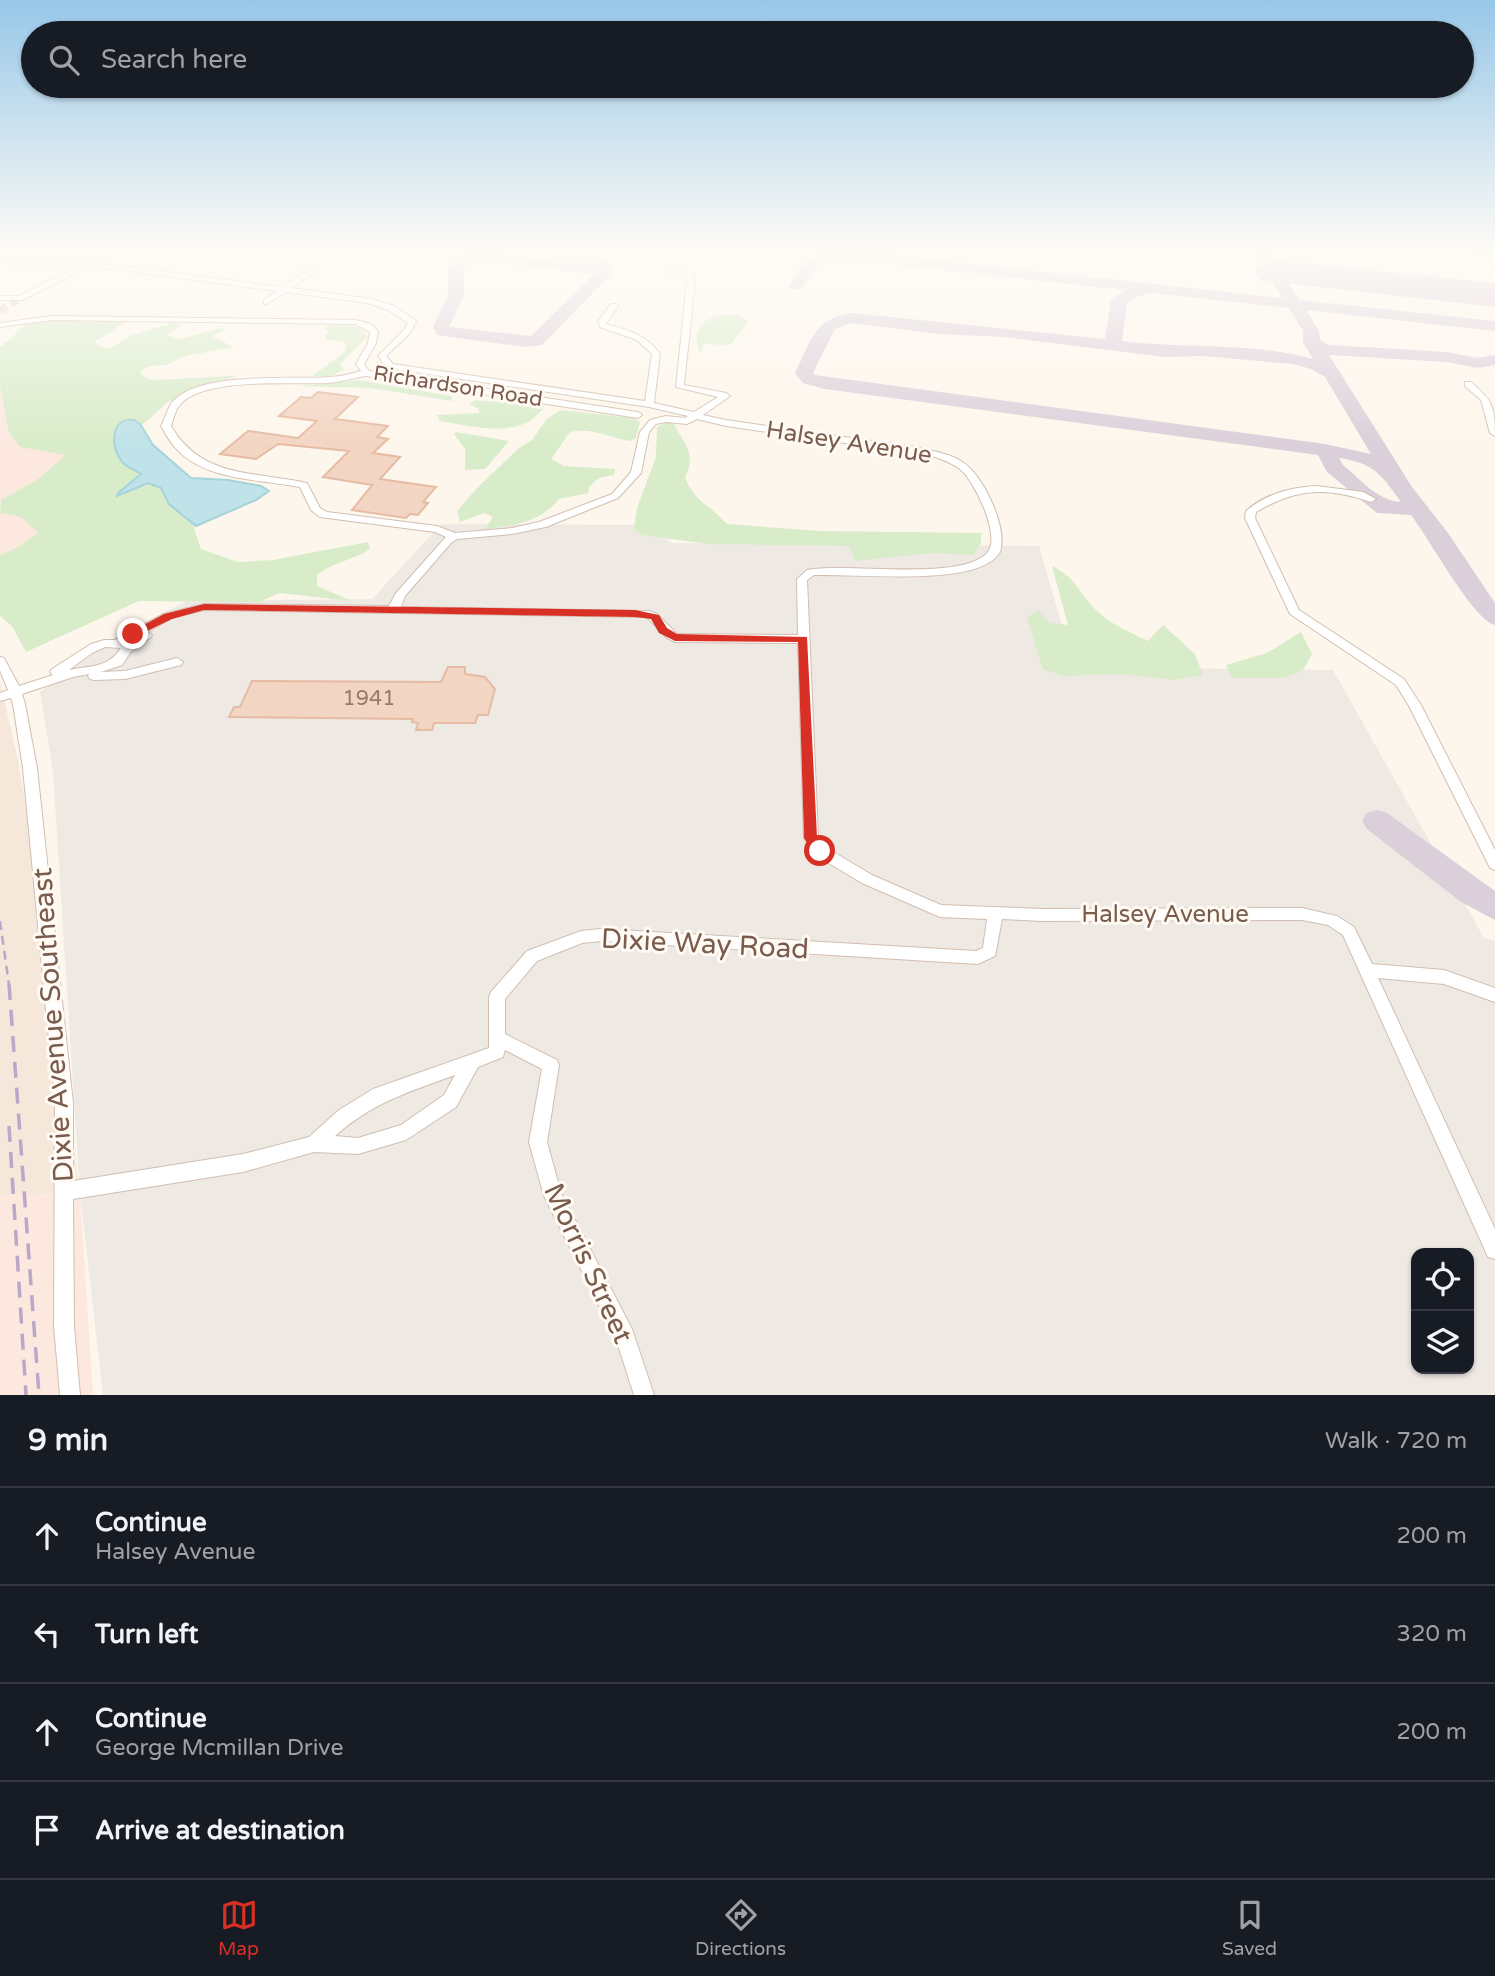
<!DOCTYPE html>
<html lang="en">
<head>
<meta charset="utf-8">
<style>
  :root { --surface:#171b24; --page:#20242c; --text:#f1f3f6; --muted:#9ea1a6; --line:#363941; --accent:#d93025 }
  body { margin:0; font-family:"Varela Round",sans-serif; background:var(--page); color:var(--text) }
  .controls { position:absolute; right:21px; bottom:21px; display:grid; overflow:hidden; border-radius:14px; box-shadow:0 2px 5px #0004 }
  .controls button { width:63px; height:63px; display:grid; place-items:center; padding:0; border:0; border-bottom:2px solid var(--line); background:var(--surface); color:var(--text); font:35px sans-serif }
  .stop { position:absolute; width:21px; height:21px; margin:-16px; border:5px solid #d93025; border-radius:50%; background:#fff }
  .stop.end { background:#d93025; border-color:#fff; box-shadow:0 2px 7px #0008 }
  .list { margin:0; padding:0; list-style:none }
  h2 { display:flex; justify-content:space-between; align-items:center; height:91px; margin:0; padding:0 28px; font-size:30px }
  h2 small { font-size:23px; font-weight:400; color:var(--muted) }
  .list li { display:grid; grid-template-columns:46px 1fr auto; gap:21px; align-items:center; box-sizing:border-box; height:98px; padding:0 28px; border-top:2px solid var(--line) }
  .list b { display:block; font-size:26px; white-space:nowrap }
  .list p { margin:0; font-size:23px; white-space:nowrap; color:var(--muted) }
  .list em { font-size:23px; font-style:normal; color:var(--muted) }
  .icon { flex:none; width:38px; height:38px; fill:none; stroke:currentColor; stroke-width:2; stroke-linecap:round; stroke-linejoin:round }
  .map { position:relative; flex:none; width:1495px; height:1395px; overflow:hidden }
  .search { position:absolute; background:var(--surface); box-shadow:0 2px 5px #0004; left:21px; right:21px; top:21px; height:77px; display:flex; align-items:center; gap:18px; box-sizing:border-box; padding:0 24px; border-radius:38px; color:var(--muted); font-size:26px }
  .sheet { height:483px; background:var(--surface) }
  nav { display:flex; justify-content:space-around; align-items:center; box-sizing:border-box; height:98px; border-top:2px solid var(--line); background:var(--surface); font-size:19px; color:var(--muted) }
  nav a { display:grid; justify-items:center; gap:4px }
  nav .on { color:var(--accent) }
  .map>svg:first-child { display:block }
  .residential { fill:#f5e8da }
  .commercial { fill:#fde8e0 }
  .industrial { fill:#efe9e4; fill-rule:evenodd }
  .green { fill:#d8ecc9 }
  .water { fill:#bfe3e8; stroke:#a5d3da; stroke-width:2 }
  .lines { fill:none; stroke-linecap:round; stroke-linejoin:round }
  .taxiway { fill:#dbcfda; fill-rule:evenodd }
  .runway { fill:#dbcfda; fill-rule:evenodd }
  .building { fill:#f3d5c3; stroke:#e6bba3; stroke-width:2 }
  .minor-tunnel { stroke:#dcd0c4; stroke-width:8; stroke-dasharray:8 4.5; stroke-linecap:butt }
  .minor-casing { stroke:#d1beb0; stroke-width:2 }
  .minor { fill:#fff; fill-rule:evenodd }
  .rail-far1 { stroke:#b9a8c9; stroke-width:2.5; stroke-dasharray:9 6; stroke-linecap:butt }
  .rail { stroke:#b9a8c9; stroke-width:3.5; stroke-dasharray:16 10; stroke-linecap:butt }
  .route { fill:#d93025 }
  .labels { text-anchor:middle; stroke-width:6; stroke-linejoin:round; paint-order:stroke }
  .far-street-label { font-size:21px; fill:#7a5c4d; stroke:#fffaf3 }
  .number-label { font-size:21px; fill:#987a6a }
  .street-label { font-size:24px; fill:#7a5c4d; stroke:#fffaf3 }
  .near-street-label { font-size:28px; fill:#7a5c4d; stroke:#fffaf3 }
</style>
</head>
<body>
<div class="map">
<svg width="1495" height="1395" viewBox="0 0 1495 1395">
  <rect width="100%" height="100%" fill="#fdf6ec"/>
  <!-- residential -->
  <path class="residential" d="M0,682l18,78 28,167 34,267 -80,1z"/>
  <!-- commercial -->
  <g class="commercial">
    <path d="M0,386l9,47 58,22 -29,24 -37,21 -1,4z"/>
    <path d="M0,513l21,4 17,16 -20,14 -18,8z"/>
    <path d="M80,1194l13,201h-93v-200z"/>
  </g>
  <!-- industrial -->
  <path class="industrial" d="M441,524l207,1 24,18 367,3 35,121 259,3 151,268 11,3v454h-1392l-23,-201 -27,-422 -13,-80 79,-57 68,-34 185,-2zM1416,1253h53v116h-53z"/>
  <!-- green -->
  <g class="green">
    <path d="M720,315h17l12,6 -19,24 -27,-1 -2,10c-10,-20 -2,-34 19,-39z"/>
    <path d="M32,319l95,2 -32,21 6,5 10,1 19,-12 42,-13 10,2 -16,10 14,4 41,-11 5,2 -14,6 21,11 -48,9 -19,9 -17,1 -9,6 4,5 10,3 78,-4 4,1 -22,5 -45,19 -28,25 -27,4 1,14 20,26 6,4 -23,19 6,1 24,-11 13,5 8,16 24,21 8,24 37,13 35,-2 95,-18 2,7c-18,12 -33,11 -53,26v11l35,15 -73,-8 -19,9 -121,-1 -113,51 -14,-26 -12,-10v-61l18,-8 20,-14 -17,-16 -21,-4 1,-13 37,-21 28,-24 -46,-8 -11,-14 -9,-47v-39c13,-9 20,-19 32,-28z"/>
    <path d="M333,323l24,4 11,9 -28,28 4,6 -14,6h-18l33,-24 2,-7 -5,-4 -17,-1 3,-9 -4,-3z"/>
    <path d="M359,380l92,16 1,5 -82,-13 -72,-2z"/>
    <path d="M475,400l69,6c-20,35 -71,20 -104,15l-3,-6 42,-2v-4l-10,-5z"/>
    <path d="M560,410l74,8 6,4 -4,16 -6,3c-21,-4 -39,-14 -60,-9l-19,27 13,7 51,3 -1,6 -15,3 -10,9 -1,6 -29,6c-18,23 -45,27 -74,30l8,-12 -8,-4 -25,9 -3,-11 21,-24 40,-38 14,-9 15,-21z"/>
    <path d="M665,423h9c10,23 23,29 11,55 10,24 25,27 42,46l93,7 161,2v10l-7,12 -43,-2 -76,8 -6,-15 -141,-2 -66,-9 -8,-7 3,-20 19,-51 1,-30z"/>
    <path d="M456,432l53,9 -24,28 -20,1v-21l-11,-15z"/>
    <path d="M1052,566c26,14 25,24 43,43 13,14 36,24 53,32l15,-16 32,29 8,21 -28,5 -56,-6 -56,2 -20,-7 -16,-52 11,-7 11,13 19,2z"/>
    <path d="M1301,632l11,22 -9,16 -20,8h-52l-5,-13 41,-12z"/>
  </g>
  <!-- water -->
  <path class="water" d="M134,420l6,4 13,21 38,33 37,2 33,6 8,5 -13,9 -60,26 -27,-22 -8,-16 -13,-5 -31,13 1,-3 23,-19c-6,-4 -14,-7 -19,-12 -12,-15 -12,-45 12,-42z"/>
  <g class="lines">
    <!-- taxiway -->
    <g class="taxiway">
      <path d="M464,252c46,0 96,17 142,9l8,5 -4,9 -68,70 -16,2 -83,-11 -6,-1 -4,-8 15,-32v-27zM474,259l115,15 7,-2 -65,64 -82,-9 15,-32v-26z"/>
      <path d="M810,252h53l419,46 -28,-46h15l30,48 196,21v10l-189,-21 13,21 1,9 9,5 118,7 30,6 18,-3v10l-18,3 -30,-6 -118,-7 83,132 36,46 47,70v22c-22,-5 -66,-87 -84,-110l-34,-2 -50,-41 -9,-17 -493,-66 -22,-6 -8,-10c16,-31 18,-54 56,-60l254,26 6,-38 13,-11 -280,-31 -28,8 -14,22h-12l-2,-3 18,-25 14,-4zM1152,293l137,15 14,23v11l10,17c-61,-17 -128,-10 -191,-18l5,-38 8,-6zM851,323l88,11 65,3 161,20 37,-1 92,8 17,5 14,8 46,77 -46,-10 -510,-69 -2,-2 22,-44zM1339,458c36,5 43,18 62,44 -23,-1 -41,-23 -58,-37z"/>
      <path d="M1495,252v5h-14l-7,-4z"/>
      <path d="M1377,810l10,3 108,78v29l-34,-18 -94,-73 -5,-8 5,-8z"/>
    </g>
    <!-- runway -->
    <path class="runway" d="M1274,260l221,23v24l-235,-27 -5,-8 5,-8z"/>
  </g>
  <!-- building -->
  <g class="building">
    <path d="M318,392l40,5 -23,22 53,7 -11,11 11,2 -15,14 27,4 -20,22 56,8 -13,15 5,1 -10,12 -8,-1 -4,4 -54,-8 20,-25 -49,-8 26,-26 -71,-7 -22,15 -36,-5 28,-23 50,7 19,-17 -38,-5 22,-19 10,1z"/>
    <path d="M448,667h17v7l20,3 10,12 -7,26h-10l-3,8h-41l-2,7h-16l2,-7 -6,-1 1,-3 -184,-2 5,-10h6l12,-26 189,1z"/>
  </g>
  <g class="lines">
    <!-- minor-tunnel -->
    <path class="minor-tunnel" d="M0,311l20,-13"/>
    <!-- minor casing -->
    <g class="minor-casing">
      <g id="minor">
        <path d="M107,252h9l-19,11 186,24 22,-15 -2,-5h6l4,5 -1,2 -21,14 81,11 22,7 21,14 1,2 -6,11 -24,23 7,8 252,37 7,-47 -15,-14 -37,-13 -2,-5 13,-18h6l1,2 -12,18c22,6 41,11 54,30l-6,49 40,9 24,-15 -42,-10 11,-106v-4l-17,-5 -1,-2 4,-2 20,6 2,7 -11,104 42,8 4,3 -27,19 23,5 196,28c14,4 30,6 42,15 20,14 44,65 36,89 -3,4 -7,9 -12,11 -33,21 -133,11 -174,12l-7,5 11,257 7,10 47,28 69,30 102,4 259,-1 35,8 17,11 18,37 72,6 51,18v14l-51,-18 -66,-6 117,251v30l-7,-2 -145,-322 -15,-10 -26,-5 -259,1 -41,-2 -7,37 -17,8 -377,-23 -19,2 -45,18 -32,38v35l52,26 2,5 -12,77 14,51 71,136 22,66h-20l-18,-56 -72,-143 -15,-54 13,-73 -37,-19 -2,7 -25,10 -22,40 -50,33 -48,14 -44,-2 -71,20 -170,27 1,127 6,69h-20l-6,-69 1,-223 -32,-335 -10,-64 -2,-6 -11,3v-8l8,-3 -8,-19v-14l4,1 15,28 34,-11 -3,-3 2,-3 39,-25 13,-4h11l49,-26 40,-10 185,2 7,-13 50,-56 -11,-5 -115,-15 -9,-7 -11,-23c-41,-8 -99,-6 -127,-42 -5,-6 -8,-13 -12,-19 4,-7 7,-19 12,-25 29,-30 116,-21 155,-24 11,0 22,-3 33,-6l-5,-7 12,-21 2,-11 -15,-8 -303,-4 -52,7v-4l52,-7 304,4 15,4 7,7 -2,12 -12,21 5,7 269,41 4,3 -4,3 -272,-42c-13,2 -25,6 -38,7 -34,2 -127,-7 -149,23 -4,5 -6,14 -8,20 31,53 83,45 136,57l13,25 7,4 110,14 18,7 57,-5 27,-6 73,-28 19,-22 9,-40 10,-12 16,-4 19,2 3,-2 -39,-9 -262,-39 -9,-12 26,-26 4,-7 -20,-13 -20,-7 -82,-11 -19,12h-3v-4l13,-9 -187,-25 -67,34h-23v-4h19l61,-30 -80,-3v-4l88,3zM697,419l29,7 196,28c14,3 28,7 39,16 14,12 41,68 26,83 -27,29 -140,9 -180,17l-10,9 1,56 -121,-1 -20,-20 -8,-3 -248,-4 4,-11 46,-53 6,-4 55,-5 34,-7 72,-29 23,-25 8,-41 7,-8 10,-2 21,2zM204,610l443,7 20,21 8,4 123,1 6,195 11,17 47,28 78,34 47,2 -4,29 -7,3 -375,-22 -20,2 -54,20 -36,41 -2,5v51l-116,41 -34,21 -30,27 -66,17 -170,27v-78l-36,-335 -12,-64 -3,-10 51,-17 16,-3 -1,2 2,3 4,1 31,-1 56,-14 2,-3 -6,-4 -52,13 -24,1 21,-7 8,-12 20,-15 2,-3 -5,-3 25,-14zM105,647l16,1c-14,21 -30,17 -52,22l23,-17zM455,1075l-11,20 -43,30 -43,13 -23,-2c38,-34 74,-44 120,-61z"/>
        <path d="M1465,382h6c22,19 24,25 24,54l-5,-3 -9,-33 -16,-14z"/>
        <path d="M1317,486l46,6 13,7 -5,3c-45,-15 -74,-14 -115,10l-1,6 44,92 105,69 17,26 74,145v20l-5,-2 -81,-162 -13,-21 -106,-71 -45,-96 1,-7c19,-17 46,-24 71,-25z"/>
      </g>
    </g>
    <!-- minor -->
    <use href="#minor" class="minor"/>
    <!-- rail-far1 -->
    <path class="rail-far1" d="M0,921l9,64"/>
    <!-- rail -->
    <g class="rail">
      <path d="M9,984l30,411"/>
      <path d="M9,1126l17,269"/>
    </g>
  </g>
  <!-- sky -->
  <linearGradient id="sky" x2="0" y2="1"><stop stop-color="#97c7e8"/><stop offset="0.56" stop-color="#fefbf6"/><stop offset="1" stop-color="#fefbf6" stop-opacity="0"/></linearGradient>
  <rect width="1495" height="448" fill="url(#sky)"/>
  <!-- route -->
  <path class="route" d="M204,604l431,6 24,5 8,13 10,6 130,3 10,200 9,14 -6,5 -5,-1 -11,-17 -6,-196 -123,-1 -16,-8 -8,-14 -16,-2 -431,-7 -32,9 -35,17 -10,-2 37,-20z"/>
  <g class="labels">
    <!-- far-street labels -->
    <g class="far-street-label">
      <text transform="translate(458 386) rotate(9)" y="7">Richardson Road</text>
    </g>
    <!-- number labels -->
    <g class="number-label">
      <text x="369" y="705">1941</text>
    </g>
    <!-- street labels -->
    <g class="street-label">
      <text transform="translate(849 442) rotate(9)" y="8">Halsey Avenue</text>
      <text x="1165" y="922">Halsey Avenue</text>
    </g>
    <!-- near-street labels -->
    <g class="near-street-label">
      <text transform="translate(705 943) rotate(3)" y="10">Dixie Way Road</text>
      <text transform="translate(52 1025) rotate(-94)" y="10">Dixie Avenue Southeast</text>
      <text transform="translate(589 1263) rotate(65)" y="10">Morris Street</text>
    </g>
  </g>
</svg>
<div class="controls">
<button><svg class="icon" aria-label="locate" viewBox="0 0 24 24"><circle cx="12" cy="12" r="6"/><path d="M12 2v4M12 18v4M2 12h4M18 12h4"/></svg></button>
<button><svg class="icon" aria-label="layers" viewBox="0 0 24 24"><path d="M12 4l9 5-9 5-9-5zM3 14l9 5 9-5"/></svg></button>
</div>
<div class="stop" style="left:820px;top:851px"></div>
<div class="stop end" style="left:133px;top:634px"></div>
<div class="search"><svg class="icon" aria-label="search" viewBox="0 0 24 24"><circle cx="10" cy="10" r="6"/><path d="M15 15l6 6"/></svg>Search here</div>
</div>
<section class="sheet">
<h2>9 min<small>Walk · 720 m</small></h2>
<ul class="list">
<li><svg class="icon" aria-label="ahead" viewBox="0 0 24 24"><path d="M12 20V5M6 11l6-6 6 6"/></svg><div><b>Continue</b><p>Halsey Avenue</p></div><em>200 m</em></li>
<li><svg class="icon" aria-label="left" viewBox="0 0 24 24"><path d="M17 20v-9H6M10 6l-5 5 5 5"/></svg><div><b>Turn left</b></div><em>320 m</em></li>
<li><svg class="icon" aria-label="ahead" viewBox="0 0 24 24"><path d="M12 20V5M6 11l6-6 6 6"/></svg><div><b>Continue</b><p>George Mcmillan Drive</p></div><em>200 m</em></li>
<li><svg class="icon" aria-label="arrive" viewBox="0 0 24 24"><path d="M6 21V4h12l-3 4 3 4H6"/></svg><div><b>Arrive at destination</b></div></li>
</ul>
</section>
<nav>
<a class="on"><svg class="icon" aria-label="map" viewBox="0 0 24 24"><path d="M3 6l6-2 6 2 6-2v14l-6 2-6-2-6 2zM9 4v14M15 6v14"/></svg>Map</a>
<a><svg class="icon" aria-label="directions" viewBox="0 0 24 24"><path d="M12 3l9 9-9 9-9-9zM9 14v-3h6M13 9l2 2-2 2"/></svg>Directions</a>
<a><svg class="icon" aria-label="saved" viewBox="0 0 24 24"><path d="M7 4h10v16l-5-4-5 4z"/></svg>Saved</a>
</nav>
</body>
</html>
